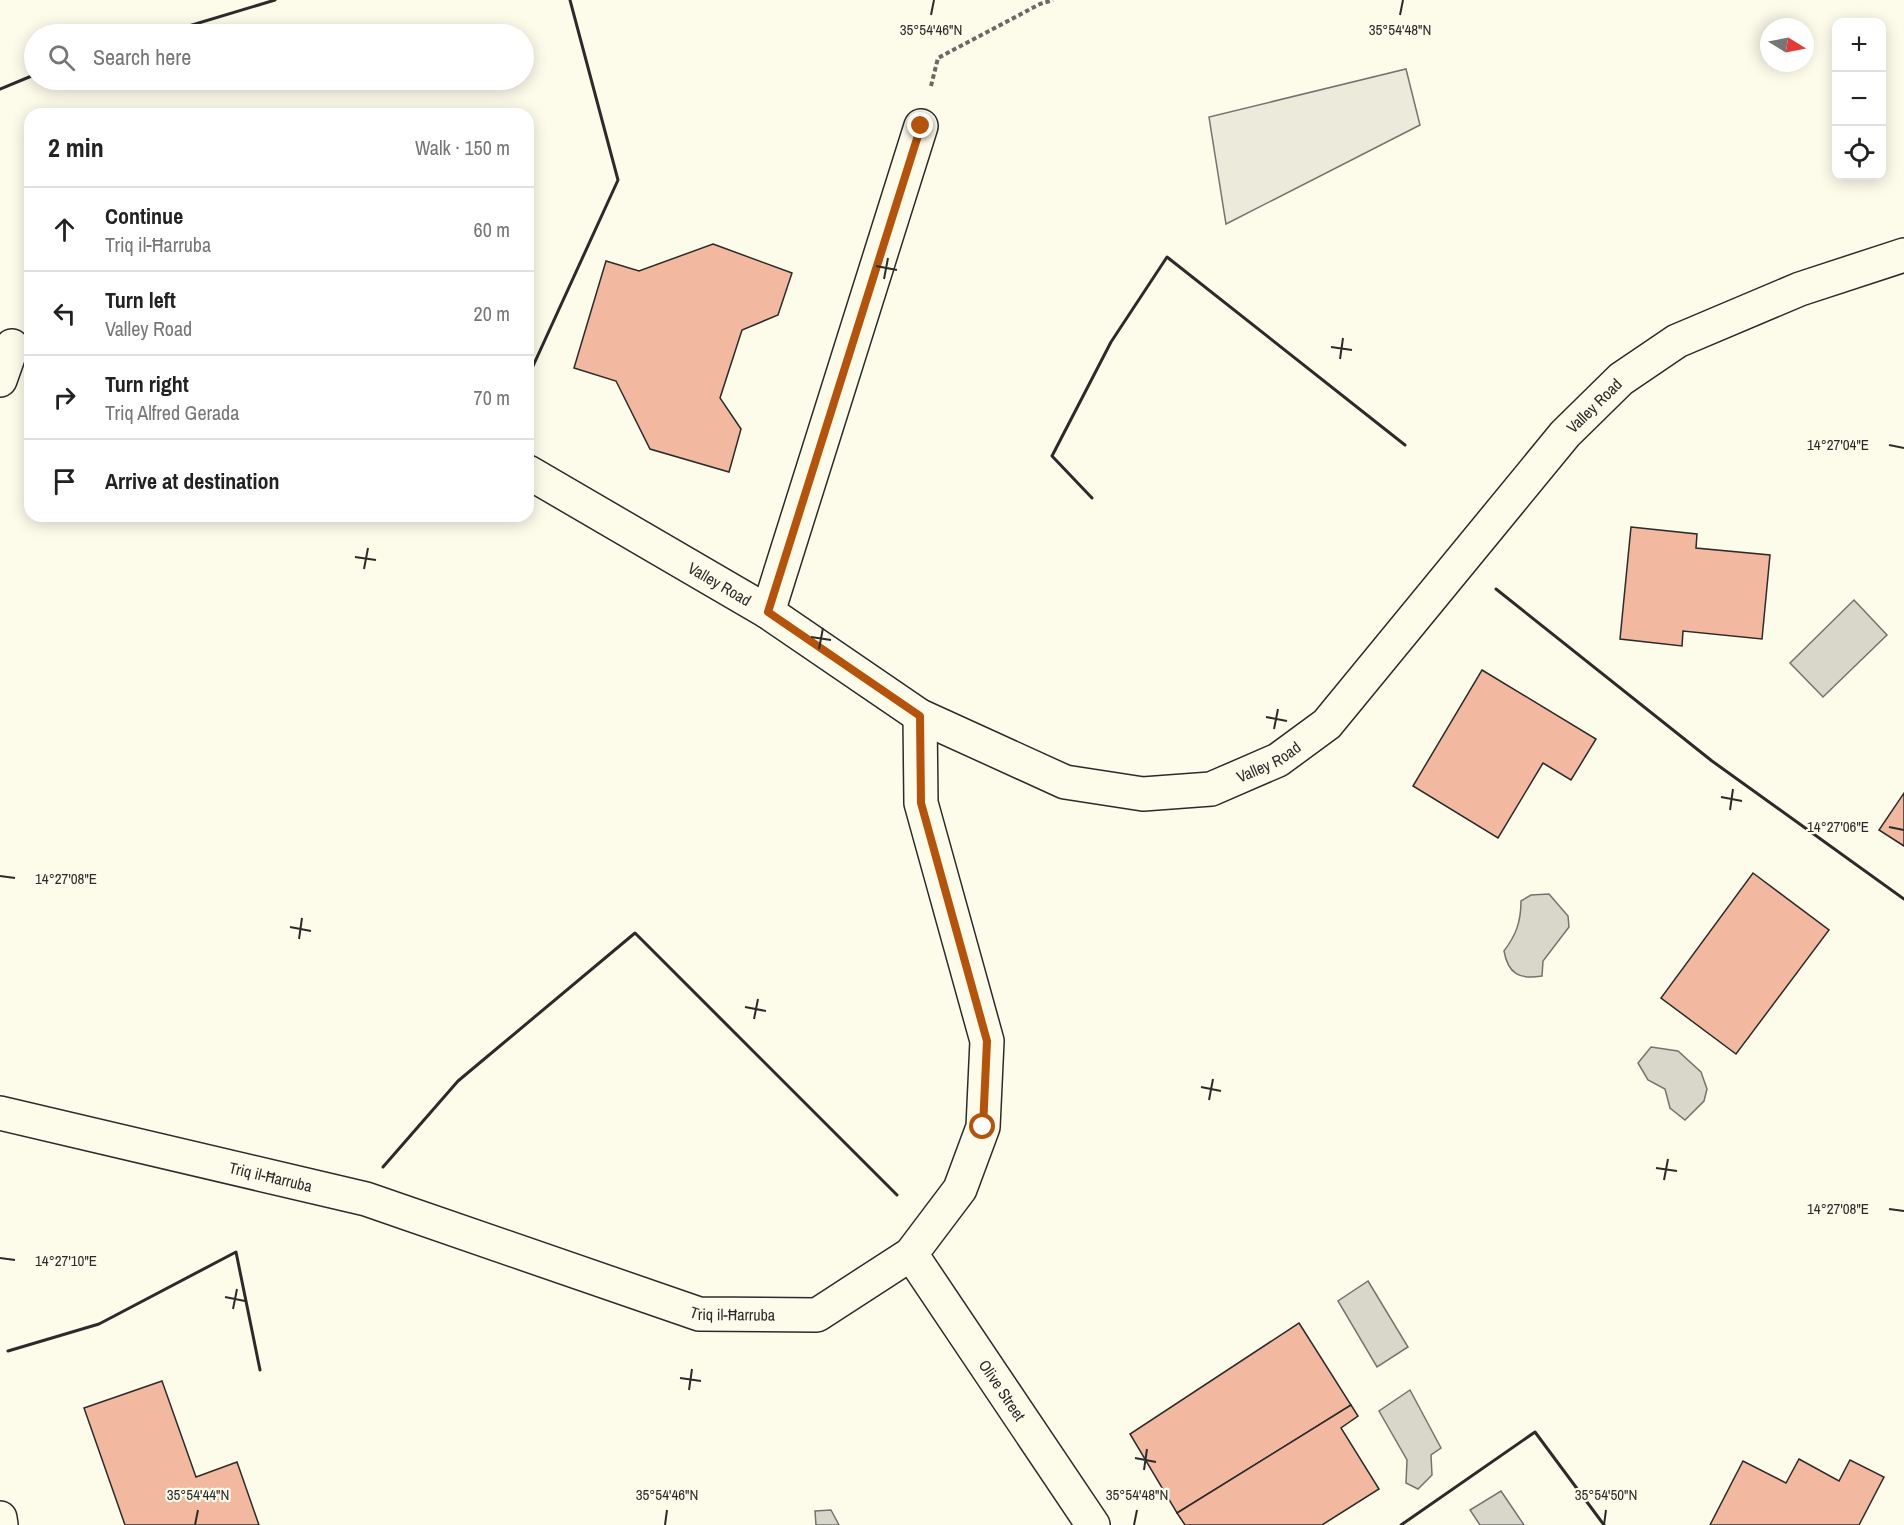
<!DOCTYPE html>
<html lang="en">
<head>
<meta charset="utf-8">
<style>
  :root { --surface:#fff; --page:#f6f6f6; --text:#222; --muted:#767676; --line:#e0e0e0 }
  body { margin:0; font-family:"Archivo Narrow",sans-serif; background:var(--page); color:var(--text) }
  .controls { position:absolute; right:18px; top:18px; display:grid; overflow:hidden; border-radius:12px; box-shadow:0 3px 15px #0003 }
  .controls button { width:54px; height:54px; display:grid; place-items:center; padding:0; border:0; border-bottom:2px solid var(--line); background:var(--surface); color:var(--text); font:30px sans-serif }
  .compass { position:absolute; left:1760px; top:18px; width:54px; height:54px; border-radius:50%; background:var(--surface); box-shadow:0 3px 15px #0003; rotate:100deg }
  .stop { position:absolute; width:18px; height:18px; margin:-14px; border:4px solid #b45309; border-radius:50%; background:#fff }
  .stop.end { background:#b45309; border-color:#fff; box-shadow:0 2px 6px #0008 }
  .list { margin:0; padding:0; list-style:none }
  h2 { display:flex; justify-content:space-between; align-items:center; height:78px; margin:0; padding:0 24px; font-size:26px }
  h2 small { font-size:20px; font-weight:400; color:var(--muted) }
  .list li { display:grid; grid-template-columns:39px 1fr auto; gap:18px; align-items:center; box-sizing:border-box; height:84px; padding:0 24px; border-top:2px solid var(--line) }
  .list b { display:block; font-size:22px; white-space:nowrap }
  .list p { margin:0; font-size:20px; white-space:nowrap; color:var(--muted) }
  .list em { font-size:20px; font-style:normal; color:var(--muted) }
  .icon { flex:none; width:33px; height:33px; fill:none; stroke:currentColor; stroke-width:2; stroke-linecap:round; stroke-linejoin:round }
  .map { position:relative; flex:none; width:1904px; height:1525px; overflow:hidden }
  .search { position:absolute; background:var(--surface); box-shadow:0 3px 15px #0003; left:24px; top:24px; width:510px; height:66px; display:flex; align-items:center; gap:15px; box-sizing:border-box; padding:0 21px; border-radius:33px; color:var(--muted); font-size:22px }
  .panel { position:absolute; background:var(--surface); box-shadow:0 3px 15px #0003; left:24px; top:108px; width:510px; height:414px; border-radius:18px }
  .map>svg:first-child { display:block }
  .green { fill:#ecebdb; stroke:#74746e; stroke-width:1.5 }
  .water { fill:#d8d7c9; stroke:#74746e; stroke-width:1.5 }
  .building { fill:#f2b8a0; stroke:#2b2b2b; stroke-width:1.5 }
  .lines { fill:none; stroke-linecap:round; stroke-linejoin:round }
  .minor-casing { stroke:#2b2b2b; stroke-width:36 }
  .path { stroke:#6a6964; stroke-width:4; stroke-dasharray:4.5 3; stroke-linecap:butt }
  .minor { stroke:#fdfbea; stroke-width:33 }
  .wall { stroke:#2b2b2b; stroke-width:3 }
  .route { stroke:#b45309; stroke-width:8 }
  .ticks { fill:none; stroke:#2b2b2b; stroke-width:2 }
  .labels { text-anchor:middle; stroke-width:4.5; stroke-linejoin:round; paint-order:stroke }
  .street-label { font-size:16px; fill:#2b2b2b; stroke:#fdfbea }
  .ticks-label { font-size:15px; text-anchor:middle; fill:#2b2b2b; stroke:#fdfbea; stroke-width:4.5; stroke-linejoin:round; paint-order:stroke }
</style>
</head>
<body>
<div class="map">
<svg width="1904" height="1525" viewBox="0 0 1904 1525">
  <rect width="100%" height="100%" fill="#fdfbea"/>
  <!-- green -->
  <path class="green" d="M1406,69l14,56 -194,99 -17,-107z"/>
  <!-- water -->
  <g class="water">
    <path d="M1854,600l33,35 -64,62 -33,-34z"/>
    <path d="M1549,894l19,22 1,11 -26,34 -1,15c-22,4 -34,-2 -38,-25 12,-16 17,-29 17,-50l10,-6z"/>
    <path d="M1651,1047l27,4 23,21 6,17 -3,12 -19,19 -15,-12 -5,-19 -17,-9 -10,-17z"/>
    <path d="M1368,1281l40,66 -31,20 -39,-66z"/>
    <path d="M1410,1390l31,58 -10,7 1,20 -14,14 -12,-6 1,-23 -28,-49z"/>
    <path d="M1501,1491l23,34h-44l-10,-15z"/>
    <path d="M831,1510l8,15h-23l-1,-14z"/>
  </g>
  <!-- building -->
  <g class="building">
    <path d="M713,244l79,29 -14,42 -36,15 -22,68 21,31 -12,43 -79,-23 -34,-68 -42,-13 32,-107 33,10z"/>
    <path d="M1631,527l66,7 -1,14 74,7 -8,84 -79,-8 -1,15 -62,-7z"/>
    <path d="M1482,670l114,69 -25,41 -28,-17 -45,75 -85,-52z"/>
    <path d="M1904,793v53l-25,-16z"/>
    <path d="M1753,873l76,57 -93,124 -75,-56z"/>
    <path d="M1299,1323l52,82 -174,108 -47,-79z"/>
    <path d="M162,1381l34,96 41,-15 22,63h-134l-41,-117z"/>
    <path d="M1351,1405l7,11 -17,12 38,61 -57,36h-137l-8,-12z"/>
    <path d="M1799,1459l40,22 11,-21 34,17 -25,48h-149l33,-64 43,22z"/>
  </g>
  <g class="lines">
    <!-- minor casing -->
    <g class="minor-casing">
      <g id="minor">
        <path d="M0,380l12,-34"/>
        <path id="s1" d="M528,472l240,140 152,104 145,66 78,12 68,-5 67,-29 49,-36 238,-290 56,-55 56,-38 123,-52 104,-34"/>
        <path d="M768,612l153,-486"/>
        <path id="s2" d="M0,1113l366,86 333,115 118,1 94,-61 49,-65 23,-62 4,-86 -66,-238 -1,-87"/>
        <path id="s3" d="M911,1254l182,271"/>
        <path d="M0,1518l1,7"/>
      </g>
    </g>
    <!-- path -->
    <path class="path" d="M931,86l7,-28 102,-54 13,-4"/>
    <!-- minor -->
    <use href="#minor" class="minor"/>
    <!-- wall -->
    <g class="wall">
      <path d="M162,34l113,-34"/>
      <path d="M0,89l34,-14"/>
      <path d="M528,377l90,-197 -48,-180"/>
      <path d="M1092,498l-40,-42 59,-114 56,-85 238,188"/>
      <path d="M1496,589l216,172 192,138"/>
      <path d="M383,1167l75,-86 177,-148 262,262"/>
      <path d="M8,1351l91,-27 137,-72 24,118"/>
      <path d="M1401,1525l134,-93 69,93"/>
    </g>
  </g>
  <g class="lines">
    <!-- route -->
    <path class="route" d="M921,126l-153,486 152,104 1,87 66,238 -4,86"/>
  </g>
  <!-- ticks -->
  <path class="ticks" d="M931,15l3,-15M1400,15l3,-15M876,266l21,4M884,279l4,-21M1331,347l21,3M1340,359l3,-21M1889,445l15,3M355,557l21,3M364,569l4,-21M811,637l20,3M819,649l4,-21M1266,717l21,4M1274,729l4,-20M1721,797l21,4M1730,810l3,-21M1889,827l15,3M0,876l15,2M290,927l21,4M299,939l3,-21M745,1007l21,4M754,1019l4,-20M1201,1087l20,4M1209,1100l4,-21M1656,1168l21,3M1664,1180l4,-21M1889,1209l15,2M0,1258l15,2M225,1297l20,4M233,1309l4,-20M680,1378l21,3M689,1390l3,-21M1135,1458l21,4M1144,1470l3,-21M195,1525l3,-15M665,1525l2,-15M1134,1525l3,-15M1604,1525l2,-15"/>
  <g class="labels">
    <!-- street labels -->
    <g class="street-label">
      <text dy="6" stroke="none"><textPath href="#s1" startOffset="1318">Valley Road</textPath></text>
      <text dy="6" stroke="none"><textPath href="#s1" startOffset="222">Valley Road</textPath></text>
      <text dy="6" stroke="none"><textPath href="#s1" startOffset="832">Valley Road</textPath></text>
      <text dy="6" stroke="none"><textPath href="#s2" startOffset="278">Triq il-Ħarruba</textPath></text>
      <text dy="6" stroke="none"><textPath href="#s2" startOffset="762">Triq il-Ħarruba</textPath></text>
      <text dy="6" stroke="none"><textPath href="#s3" startOffset="164">Olive Street</textPath></text>
    </g>
  </g>
  <g class="ticks-label">
    <text x="931" y="35">35°54'46"N</text>
    <text x="1400" y="35">35°54'48"N</text>
    <text x="1838" y="450">14°27'04"E</text>
    <text x="1838" y="832">14°27'06"E</text>
    <text x="66" y="884">14°27'08"E</text>
    <text x="1838" y="1214">14°27'08"E</text>
    <text x="66" y="1266">14°27'10"E</text>
    <text x="198" y="1500">35°54'44"N</text>
    <text x="667" y="1500">35°54'46"N</text>
    <text x="1137" y="1500">35°54'48"N</text>
    <text x="1606" y="1500">35°54'50"N</text>
  </g>
</svg>
<div class="controls">
<button>+</button>
<button>−</button>
<button><svg class="icon" aria-label="locate" viewBox="0 0 24 24"><circle cx="12" cy="12" r="6"/><path d="M12 2v4M12 18v4M2 12h4M18 12h4"/></svg></button>
</div>
<svg class="compass" viewBox="-18 -18 36 36"><path d="M0-13l5 13h-10z" fill="#e53935"/><path d="M0 13l5-13h-10z" fill="#767676"/></svg>
<div class="stop" style="left:983px;top:1127px"></div>
<div class="stop end" style="left:921px;top:126px"></div>
<div class="search"><svg class="icon" aria-label="search" viewBox="0 0 24 24"><circle cx="10" cy="10" r="6"/><path d="M15 15l6 6"/></svg>Search here</div>
<section class="panel">
<h2>2 min<small>Walk · 150 m</small></h2>
<ul class="list">
<li><svg class="icon" aria-label="ahead" viewBox="0 0 24 24"><path d="M12 20V5M6 11l6-6 6 6"/></svg><div><b>Continue</b><p>Triq il-Ħarruba</p></div><em>60 m</em></li>
<li><svg class="icon" aria-label="left" viewBox="0 0 24 24"><path d="M17 20v-9H6M10 6l-5 5 5 5"/></svg><div><b>Turn left</b><p>Valley Road</p></div><em>20 m</em></li>
<li><svg class="icon" aria-label="right" viewBox="0 0 24 24"><path d="M7 20v-9h11M14 6l5 5-5 5"/></svg><div><b>Turn right</b><p>Triq Alfred Gerada</p></div><em>70 m</em></li>
<li><svg class="icon" aria-label="arrive" viewBox="0 0 24 24"><path d="M6 21V4h12l-3 4 3 4H6"/></svg><div><b>Arrive at destination</b></div></li>
</ul>
</section>
</div>
</body>
</html>
